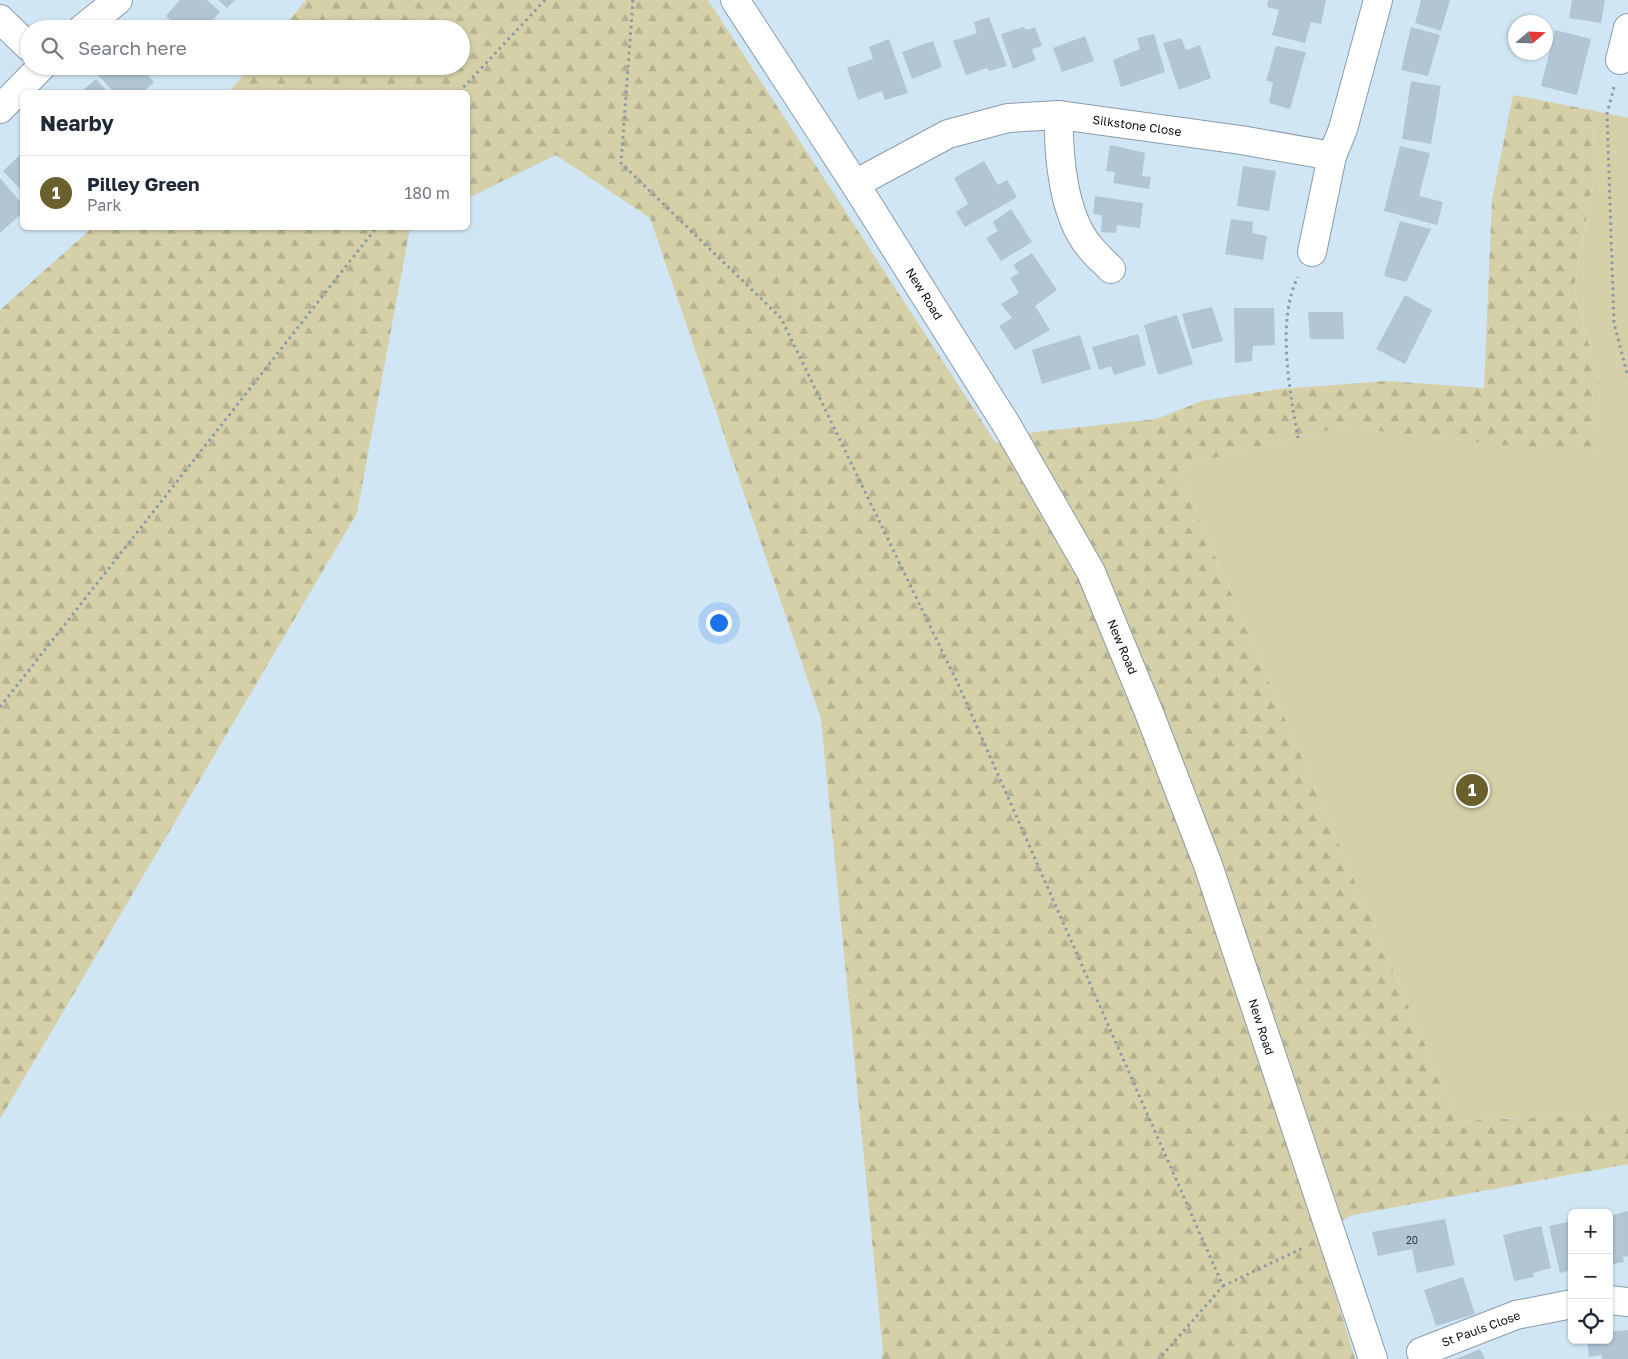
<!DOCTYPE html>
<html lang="en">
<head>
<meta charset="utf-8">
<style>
  :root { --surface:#fff; --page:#f6f6f7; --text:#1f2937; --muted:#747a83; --line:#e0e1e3; --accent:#69602d }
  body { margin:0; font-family:"Golos Text",sans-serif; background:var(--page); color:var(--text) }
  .controls { position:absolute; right:15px; bottom:15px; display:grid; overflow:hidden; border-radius:8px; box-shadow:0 1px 4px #0004 }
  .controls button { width:45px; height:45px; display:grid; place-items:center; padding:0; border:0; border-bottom:1px solid var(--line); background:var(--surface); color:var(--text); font:25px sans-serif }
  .compass { position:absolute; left:1508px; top:15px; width:45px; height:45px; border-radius:50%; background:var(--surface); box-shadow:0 1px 4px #0004; rotate:71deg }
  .you { position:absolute; left:718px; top:622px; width:18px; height:18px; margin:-12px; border:4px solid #fff; border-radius:50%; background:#1a73e8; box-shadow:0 0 0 8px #1a73e833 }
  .badge { display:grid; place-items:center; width:32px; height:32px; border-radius:50%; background:var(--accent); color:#fff; font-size:16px; font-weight:700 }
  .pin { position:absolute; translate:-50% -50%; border:2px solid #fff; box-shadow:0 1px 5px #0006 }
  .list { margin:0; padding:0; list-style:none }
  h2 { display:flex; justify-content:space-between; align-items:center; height:65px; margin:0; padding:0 20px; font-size:21px }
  h2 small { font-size:16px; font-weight:400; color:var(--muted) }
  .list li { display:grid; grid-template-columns:32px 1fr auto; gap:15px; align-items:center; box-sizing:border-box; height:75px; padding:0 20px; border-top:1px solid var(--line) }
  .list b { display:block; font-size:19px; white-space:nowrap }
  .list p { margin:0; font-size:16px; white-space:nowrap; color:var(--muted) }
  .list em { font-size:16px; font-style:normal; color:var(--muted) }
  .icon { flex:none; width:28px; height:28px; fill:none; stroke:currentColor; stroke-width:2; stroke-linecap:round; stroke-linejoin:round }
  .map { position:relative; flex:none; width:1628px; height:1359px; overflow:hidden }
  .search { position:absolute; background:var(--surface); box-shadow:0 1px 4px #0004; left:20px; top:20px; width:450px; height:55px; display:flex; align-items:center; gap:12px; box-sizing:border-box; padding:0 18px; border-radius:28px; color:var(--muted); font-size:19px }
  .panel { position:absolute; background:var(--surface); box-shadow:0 1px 4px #0004; left:20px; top:90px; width:450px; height:140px; border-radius:8px }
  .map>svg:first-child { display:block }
  .forest { fill:url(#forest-firs) }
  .park { fill:#d6d0a9 }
  .building { fill:#b1c5d4 }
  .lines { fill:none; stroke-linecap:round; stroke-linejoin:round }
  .minor-casing { stroke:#899cab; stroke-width:30 }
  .path { stroke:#8a9aa6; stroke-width:3; stroke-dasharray:2.5 4; stroke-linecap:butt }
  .minor { stroke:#fff; stroke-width:28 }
  .labels { text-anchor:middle; stroke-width:5; stroke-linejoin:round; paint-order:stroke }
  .number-label { font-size:10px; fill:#333d45 }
  .street-label { font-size:12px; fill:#091015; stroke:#fff }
</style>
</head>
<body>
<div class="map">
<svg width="1628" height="1359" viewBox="0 0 1628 1359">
  <defs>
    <pattern id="forest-firs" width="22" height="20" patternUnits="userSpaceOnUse" patternTransform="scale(1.25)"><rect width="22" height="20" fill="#d6d0a9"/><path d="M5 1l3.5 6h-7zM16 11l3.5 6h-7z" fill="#b6b291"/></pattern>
  </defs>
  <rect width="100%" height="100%" fill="#d1e6f5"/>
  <!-- forest -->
  <g class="forest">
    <path d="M306,0h402l288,443 38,-11 122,-13 46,-18 77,-12 109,-8 96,7 8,-188 21,-105 78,15 6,50 -23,128 26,99 -7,69 -251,-29 -165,40 281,654 170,-8v51l-275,51 -36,18 38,126h-474l2,-7 -62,-633 -171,-501 -94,-63 -88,43v-106h-239l22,-26h210v-37h-179z"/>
    <path d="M92,228h318l-53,285 -357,606v-809z"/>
  </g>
  <!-- park -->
  <path class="park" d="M1591,110l37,8v995l-170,8 -281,-654 165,-40 251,28 7,-68 -26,-99 23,-128z"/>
  <!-- building -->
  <g class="building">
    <path d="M180,0h27l13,12 -15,17h-25l-14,-13z"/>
    <path d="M218,0h17l-8,8z"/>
    <path d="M1268,0h58l-5,24 -10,-2 -6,21 -33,-8 7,-25 -12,-3z"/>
    <path d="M1421,0h29l-9,31 -26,-8z"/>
    <path d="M1572,0h33l-4,23 -32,-5z"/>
    <path d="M989,17l18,49 -18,5 -2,-3 -21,7 -13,-34 24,-8 -3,-11z"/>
    <path d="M1024,27l2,3 9,-3 7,19 -10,3 4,11 -23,9 -12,-35z"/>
    <path d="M1411,27l29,8 -12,41 -27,-6z"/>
    <path d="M1555,30l36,9 -14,56 -36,-9z"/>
    <path d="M1154,34l11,38 -44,15 -8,-27 27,-11 -3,-11z"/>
    <path d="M1085,36l9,25 -32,11 -9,-24z"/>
    <path d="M1181,38l5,12 14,-5 11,33 -32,12 -16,-47z"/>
    <path d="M889,39l19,54 -23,7 -3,-9 -24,9 -11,-32 26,-9 -4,-12z"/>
    <path d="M933,41l9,26 -30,12 -10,-27z"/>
    <path d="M1276,46l30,6 -16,57 -21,-6 4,-21 -7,-1z"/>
    <path d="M102,66h37l15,16 -11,10h-29l-19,-20z"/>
    <path d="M149,66h21l-12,10z"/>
    <path d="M96,79l12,13h-27z"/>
    <path d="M1411,81l30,5 -10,58 -29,-5z"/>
    <path d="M1110,145l35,8 -3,23 9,1 -2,12 -36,-6 2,-11 -9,-1z"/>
    <path d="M1400,146l30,7 -11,43 24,6 -6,23 -53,-14z"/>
    <path d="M22,153v38l-19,-20z"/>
    <path d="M984,161l14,24 9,-5 10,17 -52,30 -9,-15 12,-8 -14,-26z"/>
    <path d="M1243,166l33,5 -7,40 -32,-5z"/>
    <path d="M0,178l22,26v9l-22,20z"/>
    <path d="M1095,196l48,7 -3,25 -23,-3 -1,8 -15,-1 1,-17 -9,-1z"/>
    <path d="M1011,209l21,33 -31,19 -15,-23 12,-7 -5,-9z"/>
    <path d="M1231,219l22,3 -1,11 15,3 -4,24 -38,-6z"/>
    <path d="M1400,221l31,8 -25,53 -22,-6z"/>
    <path d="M1032,253l25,37 -22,16 15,24 -35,20 -16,-24 13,-8 -11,-14 18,-11 -9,-15 9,-5 -6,-8z"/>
    <path d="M1405,295l27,15 -27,54 -29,-15z"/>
    <path d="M1212,307l11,34 -31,8 -10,-35z"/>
    <path d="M1234,308h40l1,37 -22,1 -1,15 -17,2z"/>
    <path d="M1308,312h35l1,27h-34z"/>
    <path d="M1177,315l16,49 -35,11 -14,-50z"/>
    <path d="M1138,334l8,31 -32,10 -3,-9 -12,4 -7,-23z"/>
    <path d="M1080,335l11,34 -49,15 -10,-34z"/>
    <path d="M1628,1211v45l-5,1 1,5 -15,3v-49z"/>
    <path d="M1445,1219l10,46 -38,8 -5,-24 -34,7 -6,-24z"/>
    <path d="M1572,1221v49l-12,3 -11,-47z"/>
    <path d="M1541,1226l10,42 -18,5 1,4 -20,4 -11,-46z"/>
    <path d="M1463,1277l12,37 -39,12 -12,-36z"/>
    <path d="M1628,1330v29h-26v-4l-13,2 -2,-17h22v-8z"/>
    <path d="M1480,1349l5,10h-29z"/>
  </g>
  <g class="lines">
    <!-- minor casing -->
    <g class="minor-casing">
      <g id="minor">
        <path d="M735,0l120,184 151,240 85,148 57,138 60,155 165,494"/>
        <path d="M0,19l29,28"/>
        <path d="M82,29l36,-29"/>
        <path d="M1620,60l8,-32"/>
        <path d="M0,109l42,-43"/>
        <path d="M1059,115c-1,39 4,100 30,131 6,8 14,15 22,23"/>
        <path d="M1332,156l11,-27 35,-129"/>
        <path d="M855,184l93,-50 60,-16 51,-3 182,25 91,16 -20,96"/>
        <path d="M1609,1300l19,2"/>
        <path d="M1421,1352l95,-37 56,-11"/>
      </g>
    </g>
    <!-- path -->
    <g class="path">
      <path d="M633,0l-12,163 160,155 178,368 264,600 -64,73"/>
      <path d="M1614,87l-7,27 7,209 14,54"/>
      <path d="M459,92l86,-92"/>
      <path d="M1298,438c-8,-45 -22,-119 0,-161"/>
      <path d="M0,707l376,-479"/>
      <path d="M1223,1286l82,-39"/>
    </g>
    <!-- minor -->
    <use href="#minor" class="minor"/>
  </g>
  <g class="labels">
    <!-- number labels -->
    <g class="number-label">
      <text x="1412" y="1244">20</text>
    </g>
    <!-- street labels -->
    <g class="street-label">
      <text transform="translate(1137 126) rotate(8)" y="4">Silkstone Close</text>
      <text transform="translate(924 294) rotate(58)" y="4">New Road</text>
      <text transform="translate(1122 647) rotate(67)" y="4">New Road</text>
      <text transform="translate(1261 1027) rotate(72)" y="4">New Road</text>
      <text transform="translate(1481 1329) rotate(-20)" y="4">St Pauls Close</text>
    </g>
  </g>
</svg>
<div class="controls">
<button>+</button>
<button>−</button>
<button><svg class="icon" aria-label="locate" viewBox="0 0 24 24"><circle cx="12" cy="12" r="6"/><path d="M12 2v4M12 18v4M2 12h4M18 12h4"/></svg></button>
</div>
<svg class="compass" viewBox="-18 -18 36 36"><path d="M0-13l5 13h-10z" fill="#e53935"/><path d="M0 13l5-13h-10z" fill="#747a83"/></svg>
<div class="you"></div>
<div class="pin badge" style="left:1472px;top:790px">1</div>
<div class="search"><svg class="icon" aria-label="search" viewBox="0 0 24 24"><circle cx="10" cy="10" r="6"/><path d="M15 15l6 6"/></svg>Search here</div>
<section class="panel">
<h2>Nearby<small></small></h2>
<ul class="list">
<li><span class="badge">1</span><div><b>Pilley Green</b><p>Park</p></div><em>180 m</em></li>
</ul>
</section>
</div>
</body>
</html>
